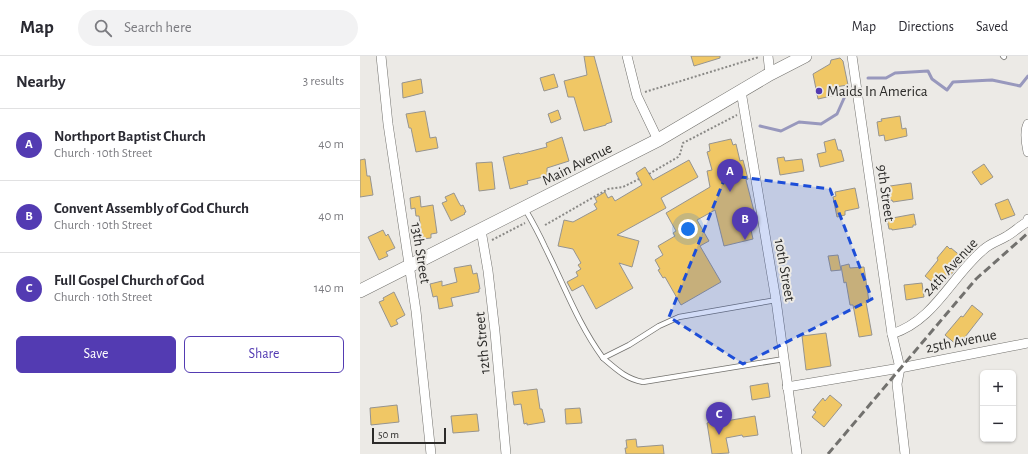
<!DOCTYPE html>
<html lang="en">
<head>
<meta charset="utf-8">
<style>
  :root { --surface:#fff; --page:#f2f2f3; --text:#2b2b33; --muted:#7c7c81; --line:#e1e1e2; --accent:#533bb2 }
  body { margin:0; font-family:"Alegreya Sans",sans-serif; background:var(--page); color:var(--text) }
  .controls { position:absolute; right:12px; bottom:12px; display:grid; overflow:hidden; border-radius:6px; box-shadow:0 1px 3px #0004 }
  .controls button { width:36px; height:36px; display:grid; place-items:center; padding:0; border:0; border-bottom:1px solid var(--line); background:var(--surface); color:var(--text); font:20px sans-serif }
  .scale { position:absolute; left:12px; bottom:10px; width:74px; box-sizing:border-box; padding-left:4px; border:2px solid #2c2b29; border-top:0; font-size:11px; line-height:14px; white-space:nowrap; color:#2c2b29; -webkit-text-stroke:3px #eceae6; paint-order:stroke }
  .you { position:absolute; left:328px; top:173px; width:14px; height:14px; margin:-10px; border:3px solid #fff; border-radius:50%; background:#1a73e8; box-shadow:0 0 0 6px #1a73e833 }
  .badge { display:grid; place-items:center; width:26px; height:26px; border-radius:50%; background:var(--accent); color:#fff; font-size:13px; font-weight:700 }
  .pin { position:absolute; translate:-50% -33px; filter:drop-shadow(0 1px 2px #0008) }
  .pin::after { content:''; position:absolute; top:21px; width:14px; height:12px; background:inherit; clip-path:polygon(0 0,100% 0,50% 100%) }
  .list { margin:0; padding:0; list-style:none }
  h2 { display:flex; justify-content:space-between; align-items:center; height:52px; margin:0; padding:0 16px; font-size:17px }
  h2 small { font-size:13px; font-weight:400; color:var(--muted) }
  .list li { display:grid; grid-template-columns:26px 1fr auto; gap:12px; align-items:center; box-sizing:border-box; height:72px; padding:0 16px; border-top:1px solid var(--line) }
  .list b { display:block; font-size:15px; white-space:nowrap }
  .list p { margin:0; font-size:13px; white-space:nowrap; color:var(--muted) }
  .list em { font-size:13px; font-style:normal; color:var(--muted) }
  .actions { display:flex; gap:8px; padding:12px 16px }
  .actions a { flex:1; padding:9px 0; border:1px solid var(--accent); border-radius:6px; text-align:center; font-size:14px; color:var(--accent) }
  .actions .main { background:var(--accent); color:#fff }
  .icon { flex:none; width:22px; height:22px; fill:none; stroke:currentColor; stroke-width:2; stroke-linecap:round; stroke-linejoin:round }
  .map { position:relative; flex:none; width:668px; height:398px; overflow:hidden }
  header { display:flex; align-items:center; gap:24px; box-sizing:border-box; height:56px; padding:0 20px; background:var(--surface); border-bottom:1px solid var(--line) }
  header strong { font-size:19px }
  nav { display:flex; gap:22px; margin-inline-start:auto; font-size:14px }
  .search { width:280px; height:36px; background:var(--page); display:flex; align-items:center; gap:10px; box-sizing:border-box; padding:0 14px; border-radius:22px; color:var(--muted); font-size:15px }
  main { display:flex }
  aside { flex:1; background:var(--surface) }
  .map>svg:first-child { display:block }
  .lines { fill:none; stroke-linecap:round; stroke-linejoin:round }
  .stream { stroke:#9898bd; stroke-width:3 }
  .building { fill:#f0c765; stroke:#969490 }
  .lane-casing { stroke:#72716d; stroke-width:6 }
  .street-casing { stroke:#72716d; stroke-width:10 }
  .secondary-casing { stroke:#72716d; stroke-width:14 }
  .path { stroke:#8a8986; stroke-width:2; stroke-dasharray:2 2; stroke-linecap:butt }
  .lane { stroke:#fff; stroke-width:4.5 }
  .street { stroke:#fff; stroke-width:9 }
  .secondary { stroke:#fff; stroke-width:13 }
  .rail { stroke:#72716e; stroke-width:3; stroke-dasharray:8 4; stroke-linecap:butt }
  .marked { fill:#1d4ed8; fill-opacity:0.2; stroke:#1d4ed8; stroke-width:3; stroke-dasharray:8 5; stroke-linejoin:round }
  .poi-dot { fill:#533bb2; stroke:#eceae6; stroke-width:1.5 }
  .labels { text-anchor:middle; stroke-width:4; stroke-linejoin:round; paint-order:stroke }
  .poi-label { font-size:15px; fill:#2c2b29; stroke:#eceae6; text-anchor:start }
  .street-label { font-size:15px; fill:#2c2b29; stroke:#eceae6 }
</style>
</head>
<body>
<header>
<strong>Map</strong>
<div class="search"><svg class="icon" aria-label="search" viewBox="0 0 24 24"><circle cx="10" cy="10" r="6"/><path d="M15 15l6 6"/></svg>Search here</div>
<nav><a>Map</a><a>Directions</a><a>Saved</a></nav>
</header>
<main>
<aside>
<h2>Nearby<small>3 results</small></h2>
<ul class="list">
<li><span class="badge">A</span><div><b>Northport Baptist Church</b><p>Church · 10th Street</p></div><em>40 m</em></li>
<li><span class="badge">B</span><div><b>Convent Assembly of God Church</b><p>Church · 10th Street</p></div><em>40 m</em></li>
<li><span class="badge">C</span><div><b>Full Gospel Church of God</b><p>Church · 10th Street</p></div><em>140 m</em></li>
</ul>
<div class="actions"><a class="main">Save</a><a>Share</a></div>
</aside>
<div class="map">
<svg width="668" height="398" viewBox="0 0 668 398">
  <rect width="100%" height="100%" fill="#eceae6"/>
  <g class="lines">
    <!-- stream -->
    <g class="stream">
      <path d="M508,22h18l9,-5 33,-2 4,8 15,11 6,-8 39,-2 28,6 8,-10"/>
      <path d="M400,70l21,5 18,-9 22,2 16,-10 8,-18 7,-7"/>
    </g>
  </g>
  <!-- building -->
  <g class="building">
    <path d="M224,0h10l18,66 -6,2v1l-22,6 -10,-34h-6l-4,-16 23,-6z"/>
    <path d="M331,0h29v2l-26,8z"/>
    <path d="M480,2l3,3 5,24 -13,2 1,8 -18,4 -5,-25 17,-10 1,-4z"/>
    <path d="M194,18l4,13 -14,4 -4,-13z"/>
    <path d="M61,23l2,14 -20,5 -1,-15z"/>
    <path d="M198,54l3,9 -10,4 -3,-9z"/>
    <path d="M65,55l5,27 6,-1 2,11 -22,4 -5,-24h-2l-3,-14z"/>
    <path d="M540,60l2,13 4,-1 1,8 -22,5 -1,-6 -5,1 -2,-14 5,-1 -1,-2z"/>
    <path d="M202,81l7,24 -22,7v8l-20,5 1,3 -18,5 -7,-32 16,-4 1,1 27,-7 -1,-4z"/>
    <path d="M371,83l2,6 3,-1 4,17 3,-1 5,19 -2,1 10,39 -7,2 4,18 -29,7 -9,-36 -18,10 12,21 -9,5 21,36 -40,23 -16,-28 -2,1 -5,-8 2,-1 -5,-9 8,-5 -5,-9 17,-10 -2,-3 3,-2 -10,-18 44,-26 -3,-16 5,-1 -5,-18 3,-1 -1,-7z"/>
    <path d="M475,83l3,11h3l3,11 -24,6 -3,-13 9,-2 -2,-10z"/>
    <path d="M424,101l1,4 17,-2 2,12 -24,4 -3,-17z"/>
    <path d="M5,103l2,17h3l3,19 -13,2v-37z"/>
    <path d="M329,104l9,17 -37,21 5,10 -49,27 22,6 -7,26 -13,-4 14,25 -37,21 -13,-24 -11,6 -5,-9 11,-6 -2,-4 5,-3 -3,-4 3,-2 -8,-14 -15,-3 6,-26 9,2 24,-13 -3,-5 3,-2 -2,-4 10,-6 3,6 4,-2 3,5 27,-16 -6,-12 9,-6 8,13z"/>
    <path d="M132,106l3,27 -16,2 -3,-28z"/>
    <path d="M624,108l9,13 -12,8 -9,-13z"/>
    <path d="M551,127l2,16 -20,3 -1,-2 -3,1 -2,-12h4l-1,-3z"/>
    <path d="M495,132l4,20 -14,3v4l-8,2 -4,-20 3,-1 -1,-4z"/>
    <path d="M94,137l5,10 2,3 2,-1 3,7 -2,1 1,1 -14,7 -9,-18 5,-2 -2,-4z"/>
    <path d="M60,140l1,11 12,-2 4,28 -6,1v4l-9,1 -3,-23h-3l-1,-8 -4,1 -1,-11z"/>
    <path d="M648,143l7,16 -14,5 -6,-16z"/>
    <path d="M554,158l2,11h-3v2l-21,3v-1h-3l-2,-10z"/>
    <path d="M23,174l3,6 2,-2 7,14 -9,4 2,4 -9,4 -11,-23z"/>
    <path d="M587,190l3,3 1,-1 12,10 -1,1 2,1 -25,28 -14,-12 13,-16 -1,-2z"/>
    <path d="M478,199l3,15 -10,1 -3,-15z"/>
    <path d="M489,208l1,4 14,-1 5,35h-3l6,33 -13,2 -6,-32h-3l-4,-23 -2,1 -3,-17z"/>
    <path d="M111,209l2,9 4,-1 3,16h-1v3l-28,6 2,8 -14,3 -2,-13 -4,1 -3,-13 12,-3v5l15,-4 -3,-14z"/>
    <path d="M562,227l2,14 -18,3 -2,-15z"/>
    <path d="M34,236l11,23 -9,5 2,4 -7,3 -12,-25 5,-2 -1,-2z"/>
    <path d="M612,249l11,9 -25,32 -13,-11 16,-19 2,1z"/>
    <path d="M466,277l5,33 -25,4 -4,-34z"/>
    <path d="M408,327l2,14 -18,3 -2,-14z"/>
    <path d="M177,333l3,20h2l3,13 -18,3v-2l-3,1 -3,-20 -7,1 -2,-13z"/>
    <path d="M470,339l12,10 -18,22 -12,-10 4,-5 -3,-2 10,-12 2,3z"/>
    <path d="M37,349l2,17 -28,3 -1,-17z"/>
    <path d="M220,352l2,15 -16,1 -1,-15z"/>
    <path d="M117,358l2,17 -26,2 -2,-17z"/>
    <path d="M395,360l3,19 -15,2 -1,-2 -16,3 3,15 -17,1 -5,-31 3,-1v-3l9,-2 1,5z"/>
    <path d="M276,383l1,8 26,-2 1,9h-38l-1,-6h2l-1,-8z"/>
  </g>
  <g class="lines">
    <!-- lane casing -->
    <g class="lane-casing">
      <g id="lane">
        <path d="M643,0l1,1"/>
        <path d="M165,153c7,12 14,25 20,38 19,38 33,77 58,111l26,-13 30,-19 20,-9 97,-17"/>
        <path d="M243,302c13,11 23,21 40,24l141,-23"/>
      </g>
    </g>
    <!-- street casing -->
    <g class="street-casing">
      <g id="street">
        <path d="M21,0l7,68 28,187 15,143"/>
        <path d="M267,0l10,40 21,44"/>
        <path d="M408,0l2,18"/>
        <path d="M492,0l40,278 8,34 -3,16 8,70"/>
        <path d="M381,35l35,209 21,154"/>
        <path d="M668,68c-4,8 -2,19 0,28"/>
        <path d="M121,174l7,41 7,61 11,122"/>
        <path d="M532,278c43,-14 59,-57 91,-84 7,-7 16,-9 24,-14 7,-4 13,-10 20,-14l1,-3"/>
        <path d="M427,331l113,-19 128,-25"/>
      </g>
    </g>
    <!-- secondary casing -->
    <g class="secondary-casing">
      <path id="secondary" d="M0,235l298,-151 112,-66 35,-18"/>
    </g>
    <!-- path -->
    <g class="path">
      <path d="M285,36l114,-35"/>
      <path d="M289,118l29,-17 2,-3 3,-11 54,-28"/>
      <path d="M185,169l63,-36 15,-2 16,-8"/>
      <path d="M132,184l33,-17"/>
    </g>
    <!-- lane -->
    <use href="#lane" class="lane"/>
    <!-- street -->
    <use href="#street" class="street"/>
    <!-- secondary -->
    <use href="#secondary" class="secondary"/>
    <!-- rail -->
    <path class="rail" d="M468,398l148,-175 52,-46"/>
  </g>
  <!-- marked area -->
  <path class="marked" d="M366,119l104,14 42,110 -129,65 -74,-47z"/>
  <!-- markers -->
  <circle class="poi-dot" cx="459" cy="35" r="4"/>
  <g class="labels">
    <!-- poi labels -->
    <g class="poi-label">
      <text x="467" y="40">Maids In America</text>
    </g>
    <!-- street labels -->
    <g class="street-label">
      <text transform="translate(217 108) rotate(-27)" y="5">Main Avenue</text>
      <text transform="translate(526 137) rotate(82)" y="5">9th Street</text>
      <text transform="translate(61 197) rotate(81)" y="5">13th Street</text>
      <text transform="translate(590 211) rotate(-47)" y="5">24th Avenue</text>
      <text transform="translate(425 214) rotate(80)" y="5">10th Street</text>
      <text transform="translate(601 285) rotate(-11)" y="5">25th Avenue</text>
      <text transform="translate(122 287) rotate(-95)" y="5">12th Street</text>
    </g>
  </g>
</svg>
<div class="controls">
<button>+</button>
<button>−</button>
</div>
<div class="scale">50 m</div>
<div class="you"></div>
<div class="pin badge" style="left:370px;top:136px">A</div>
<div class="pin badge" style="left:385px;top:184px">B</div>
<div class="pin badge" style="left:359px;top:379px">C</div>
</div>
</main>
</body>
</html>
